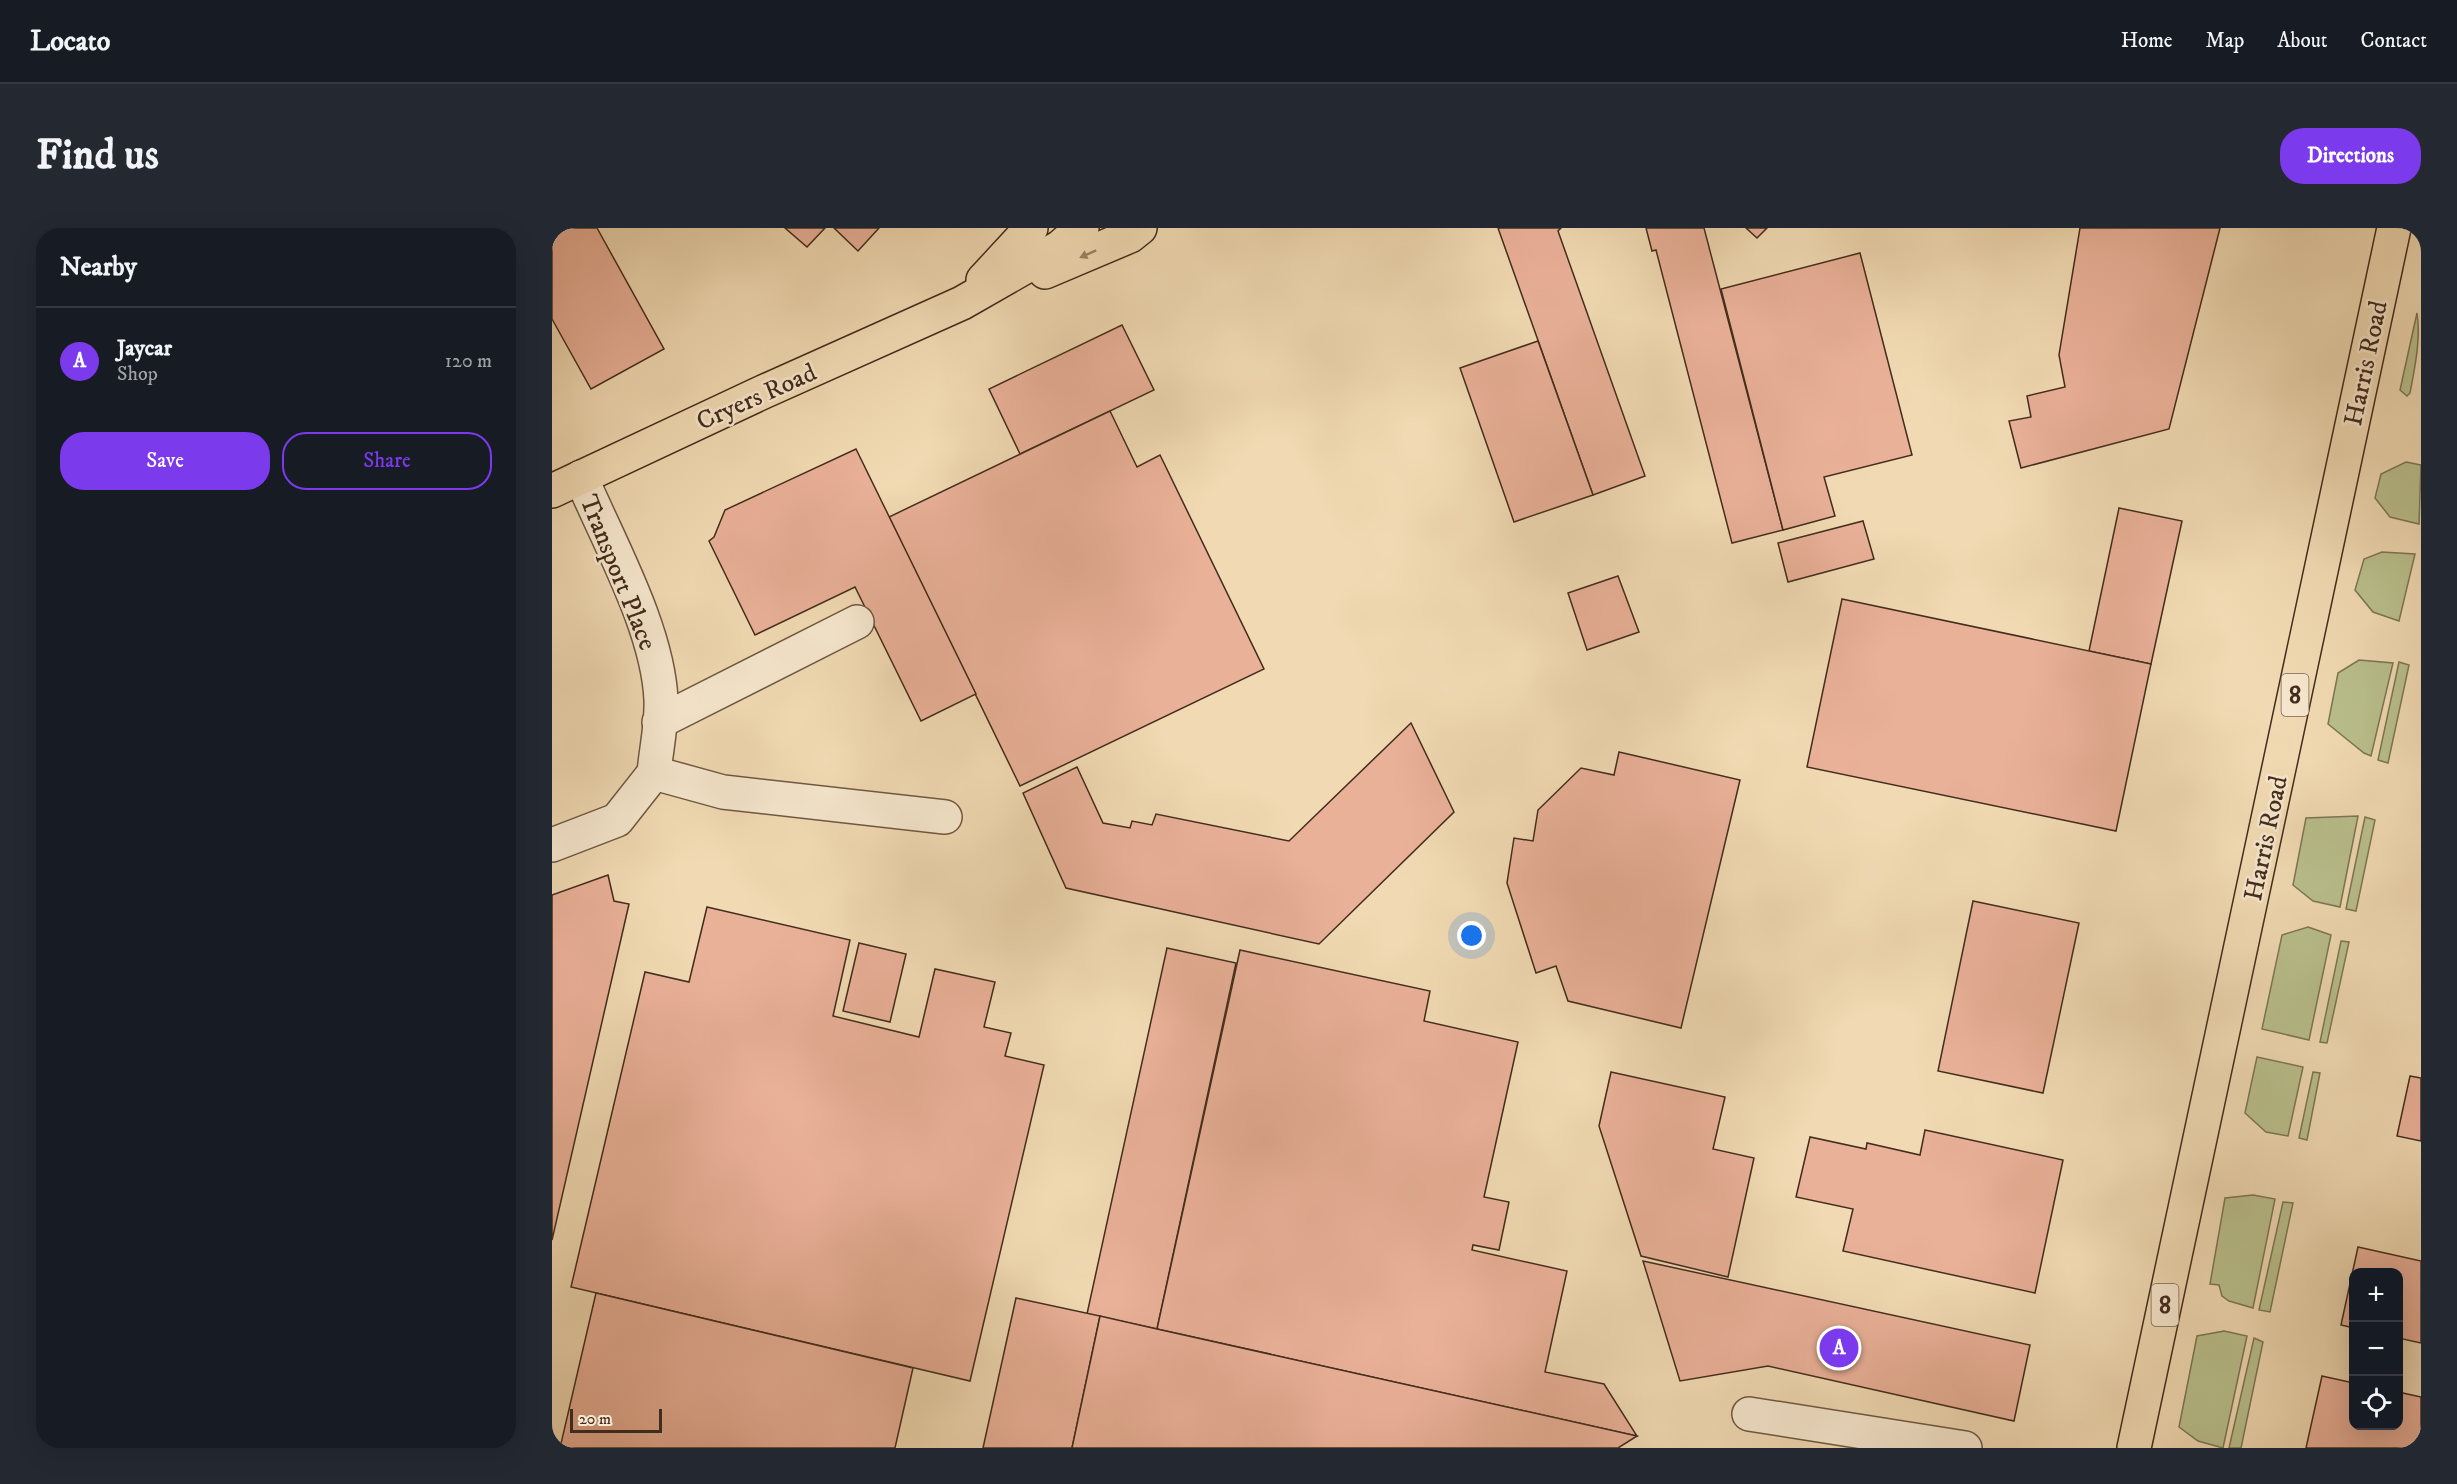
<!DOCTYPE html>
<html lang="en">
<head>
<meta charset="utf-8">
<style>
  :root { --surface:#171b24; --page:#242831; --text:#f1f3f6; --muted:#9ea1a6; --line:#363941; --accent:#7c3aed }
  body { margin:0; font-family:"IM FELL DW Pica",serif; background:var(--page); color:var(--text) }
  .controls { position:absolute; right:18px; bottom:18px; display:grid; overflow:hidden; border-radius:12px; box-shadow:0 6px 24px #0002 }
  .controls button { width:54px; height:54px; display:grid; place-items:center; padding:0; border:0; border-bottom:2px solid var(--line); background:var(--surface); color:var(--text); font:30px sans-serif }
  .scale { position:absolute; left:18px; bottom:15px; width:92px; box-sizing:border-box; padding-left:6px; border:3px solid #422c1d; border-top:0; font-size:16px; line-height:21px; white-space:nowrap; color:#422c1d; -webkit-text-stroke:4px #f6e7ce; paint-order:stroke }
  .you { position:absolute; left:920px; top:708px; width:21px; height:21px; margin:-15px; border:4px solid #fff; border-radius:50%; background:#1a73e8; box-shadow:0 0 0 9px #1a73e833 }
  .badge { display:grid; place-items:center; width:39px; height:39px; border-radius:50%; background:var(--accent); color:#fff; font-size:20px; font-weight:700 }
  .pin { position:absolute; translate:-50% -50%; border:3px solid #fff; box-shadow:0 2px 6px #0006 }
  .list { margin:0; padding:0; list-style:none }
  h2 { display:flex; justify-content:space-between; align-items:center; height:78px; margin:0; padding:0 24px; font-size:26px }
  h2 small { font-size:20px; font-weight:400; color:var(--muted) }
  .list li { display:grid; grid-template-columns:39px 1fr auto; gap:18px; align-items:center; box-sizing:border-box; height:108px; padding:0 24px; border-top:2px solid var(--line) }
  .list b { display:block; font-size:22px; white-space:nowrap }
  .list p { margin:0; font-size:20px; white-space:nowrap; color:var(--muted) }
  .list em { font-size:20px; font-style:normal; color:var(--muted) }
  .actions { display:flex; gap:12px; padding:18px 24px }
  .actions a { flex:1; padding:14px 0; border:2px solid var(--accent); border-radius:24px; text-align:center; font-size:21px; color:var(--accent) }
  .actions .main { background:var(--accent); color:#fff }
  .icon { flex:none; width:33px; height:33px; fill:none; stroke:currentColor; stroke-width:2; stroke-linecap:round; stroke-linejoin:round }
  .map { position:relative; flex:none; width:1869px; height:1220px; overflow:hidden; border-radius:24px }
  header { display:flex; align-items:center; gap:36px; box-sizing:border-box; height:84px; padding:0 30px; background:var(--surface); border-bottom:2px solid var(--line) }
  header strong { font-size:28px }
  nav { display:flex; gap:33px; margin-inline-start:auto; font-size:21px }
  .intro { display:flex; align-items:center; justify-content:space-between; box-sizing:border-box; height:144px; padding:0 36px }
  h1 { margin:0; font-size:42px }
  .button { padding:15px 27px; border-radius:24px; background:var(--accent); color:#fff; font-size:21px; font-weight:700 }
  main { display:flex; gap:36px; padding:0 36px }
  aside { flex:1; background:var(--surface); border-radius:24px; box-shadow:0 6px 24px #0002 }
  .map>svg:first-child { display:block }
  .green { fill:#b9c08d; stroke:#7e7655; stroke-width:1.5 }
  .building { fill:#eab199; stroke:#422c1d; stroke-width:1.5 }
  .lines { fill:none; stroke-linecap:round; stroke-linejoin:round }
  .minor-casing { stroke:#6e5842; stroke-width:36 }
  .major-casing { stroke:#422c1d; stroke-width:36 }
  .minor { stroke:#f6e7ce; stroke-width:33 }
  .major { stroke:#f1dab3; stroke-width:33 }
  .oneway { fill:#9a8368 }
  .labels { text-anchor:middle; stroke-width:5; stroke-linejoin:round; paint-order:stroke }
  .shield { fill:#f6e7ce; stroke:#786452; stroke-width:1.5 }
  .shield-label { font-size:24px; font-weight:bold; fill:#422c1d }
  .street-label { font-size:26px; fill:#422c1d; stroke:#f6e7ce }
</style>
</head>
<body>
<header>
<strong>Locato</strong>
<nav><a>Home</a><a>Map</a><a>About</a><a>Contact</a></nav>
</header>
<div class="intro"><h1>Find us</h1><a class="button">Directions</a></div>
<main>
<aside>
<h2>Nearby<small></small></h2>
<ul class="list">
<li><span class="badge">A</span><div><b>Jaycar</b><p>Shop</p></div><em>120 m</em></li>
</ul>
<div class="actions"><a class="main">Save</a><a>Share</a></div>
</aside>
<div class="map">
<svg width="1869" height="1220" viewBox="0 0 1869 1220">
  <rect width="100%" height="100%" fill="#f1dab3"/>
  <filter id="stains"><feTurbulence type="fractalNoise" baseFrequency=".00333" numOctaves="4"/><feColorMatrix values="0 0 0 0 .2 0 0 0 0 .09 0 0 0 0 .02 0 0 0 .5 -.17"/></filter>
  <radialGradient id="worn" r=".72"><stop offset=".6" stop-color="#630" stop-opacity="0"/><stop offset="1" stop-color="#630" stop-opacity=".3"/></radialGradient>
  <!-- green -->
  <g class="green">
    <path d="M1865,85c4,25 -2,54 -7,80l-3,3 -7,-6z"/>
    <path d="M1854,234l15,3 -2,59 -29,-7 -15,-19 6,-24z"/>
    <path d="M1830,324l33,2 -16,67 -26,-9 -18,-22 9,-31z"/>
    <path d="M1807,432l34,3 -22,93 -7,-3 -36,-29 10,-51z"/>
    <path d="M1847,434l10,3 -21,98 -10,-3z"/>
    <path d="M1806,588l-18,91 -27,-6 -20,-16 13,-67z"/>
    <path d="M1813,589l10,3 -19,91 -10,-2z"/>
    <path d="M1756,699l23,8 -22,105 -47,-11 20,-94z"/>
    <path d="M1789,713l8,1 -22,101 -7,-1z"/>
    <path d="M1705,829l46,10 -15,69 -22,-4 -21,-19z"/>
    <path d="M1761,844l7,1 -13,67 -8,-2z"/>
    <path d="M1701,967l22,4 -22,109 -24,-7 -7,-5 -3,-11 -9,-1 15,-86z"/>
    <path d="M1731,974l10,1 -23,109 -11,-2z"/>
    <path d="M1672,1103l23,5 -24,112 -25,-7 -19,-14 18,-91z"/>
    <path d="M1702,1110l9,4 -22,106h-12z"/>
  </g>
  <!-- building -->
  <g class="building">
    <path d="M0,0h45l67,121 -73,40 -39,-70z"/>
    <path d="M233,0h40l-18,19z"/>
    <path d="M282,0h45l-21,23z"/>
    <path d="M946,0h63l-3,3 87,245 -52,19z"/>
    <path d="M1094,0h58l79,302 -51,13 -76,-293 -4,1z"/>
    <path d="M1194,0h21l-10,10z"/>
    <path d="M1528,0h140l-51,201 -148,39 -12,-47 22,-4 -4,-21 38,-9 -6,-32z"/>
    <path d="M1308,25l52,202 -88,22 11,39 -52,14 -62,-241z"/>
    <path d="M570,97l32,65 -134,64 -31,-65z"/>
    <path d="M986,113l55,154 -79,27 -54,-154z"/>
    <path d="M558,183l27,56 23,-12 104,214 -244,117 -131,-269z"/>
    <path d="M304,221l120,245 -55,27 -66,-134 -100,48 -46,-94 5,-4 11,-27z"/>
    <path d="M1567,280l63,13 -31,143 -62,-13z"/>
    <path d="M1311,293l11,38 -86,23 -10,-39z"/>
    <path d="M1066,348l21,56 -52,18 -19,-57z"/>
    <path d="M1290,371l309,65 -35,167 -309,-64z"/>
    <path d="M859,495l43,89 -135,132 -253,-56 -43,-95 54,-26 26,56 27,5 2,-7 20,4 4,-11 133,27z"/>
    <path d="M1067,524l121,28 -59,248 -113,-27 -12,-35 -20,7 -29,-90 7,-45 19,3 5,-31 43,-42 33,7z"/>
    <path d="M56,647l6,26 15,3 -77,336v-345z"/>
    <path d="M1421,673l106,22 -36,170 -105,-22z"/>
    <path d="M155,679l143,33 -17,76 86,21 16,-68 60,13 -11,45 27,6 -6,23 39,9 -74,316 -399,-94 74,-315 44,10z"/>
    <path d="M307,715l47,11 -16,68 -47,-11z"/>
    <path d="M615,720l69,15 -79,366 -70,-15z"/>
    <path d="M688,722l190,41 -6,30 94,21 -34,155 25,5 -10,48 -26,-5 -1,5 95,21 -22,101 59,12 33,52 -480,-107z"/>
    <path d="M1059,844l114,25 -12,52 41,9 -26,119 -87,-21 -42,-130z"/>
    <path d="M1858,848l11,2v63l-24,-5z"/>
    <path d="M1373,902l138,30 -28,133 -192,-42 10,-42 -57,-12 14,-60 56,12 1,-6 53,12z"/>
    <path d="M1806,1019l63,14v82l-23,-5v-66h-44v56l-13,-3z"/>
    <path d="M1091,1033l387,84 -16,76 -246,-55 -88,15z"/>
    <path d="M44,1065l317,75 -18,80h-335z"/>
    <path d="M464,1070l84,18 -28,132h-89z"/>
    <path d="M548,1088l57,13 480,107 -19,12h-546z"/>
    <path d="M1770,1148l32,7v43h44v-34l23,5v51h-115z"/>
  </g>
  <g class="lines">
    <!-- minor casing -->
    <g class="minor-casing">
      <g id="minor">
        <path d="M29,249c28,66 77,152 80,223 1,24 -5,50 -7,73"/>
        <path d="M107,494l198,-100"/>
        <path d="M102,545l69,19 222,25"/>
        <path d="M0,617l65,-25 37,-47"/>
        <path d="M1197,1186l216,34"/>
      </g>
    </g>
    <!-- major casing -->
    <g class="major-casing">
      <g id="major">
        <path d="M493,44l85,-36 10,-8"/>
        <path d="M431,52l48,-52"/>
        <path d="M0,263l211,-99 199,-89 98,-56 22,-19"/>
        <path d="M1582,1220l260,-1220"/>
      </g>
    </g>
    <!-- minor -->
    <use href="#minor" class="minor"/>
    <!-- major -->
    <use href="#major" class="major"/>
  </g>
  <!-- one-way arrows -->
  <defs><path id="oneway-solid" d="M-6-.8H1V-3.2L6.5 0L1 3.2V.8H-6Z" transform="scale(1.5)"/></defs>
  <use class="oneway" href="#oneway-solid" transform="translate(536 26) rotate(156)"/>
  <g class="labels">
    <!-- shield labels -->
    <g class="shield">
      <rect x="1729.5" y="446" width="27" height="42" rx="4.5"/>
      <rect x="1599.5" y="1056" width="27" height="42" rx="4.5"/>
    </g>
    <g class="shield-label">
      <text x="1743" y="475">8</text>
      <text x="1613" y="1085">8</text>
    </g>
    <!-- street labels -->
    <g class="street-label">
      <text transform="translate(1813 135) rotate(-78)" y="9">Harris Road</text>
      <text transform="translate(204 168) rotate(-24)" y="9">Cryers Road</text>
      <text transform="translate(67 344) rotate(68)" y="9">Transport Place</text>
      <text transform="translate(1713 610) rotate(-78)" y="9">Harris Road</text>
    </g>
  </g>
  <rect width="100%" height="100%" filter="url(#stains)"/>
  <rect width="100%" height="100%" fill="url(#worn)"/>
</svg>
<div class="controls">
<button>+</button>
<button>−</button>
<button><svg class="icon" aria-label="locate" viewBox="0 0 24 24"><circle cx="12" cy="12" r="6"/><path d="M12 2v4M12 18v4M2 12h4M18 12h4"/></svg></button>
</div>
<div class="scale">20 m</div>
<div class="you"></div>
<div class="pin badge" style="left:1287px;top:1120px">A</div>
</div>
</main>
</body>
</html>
